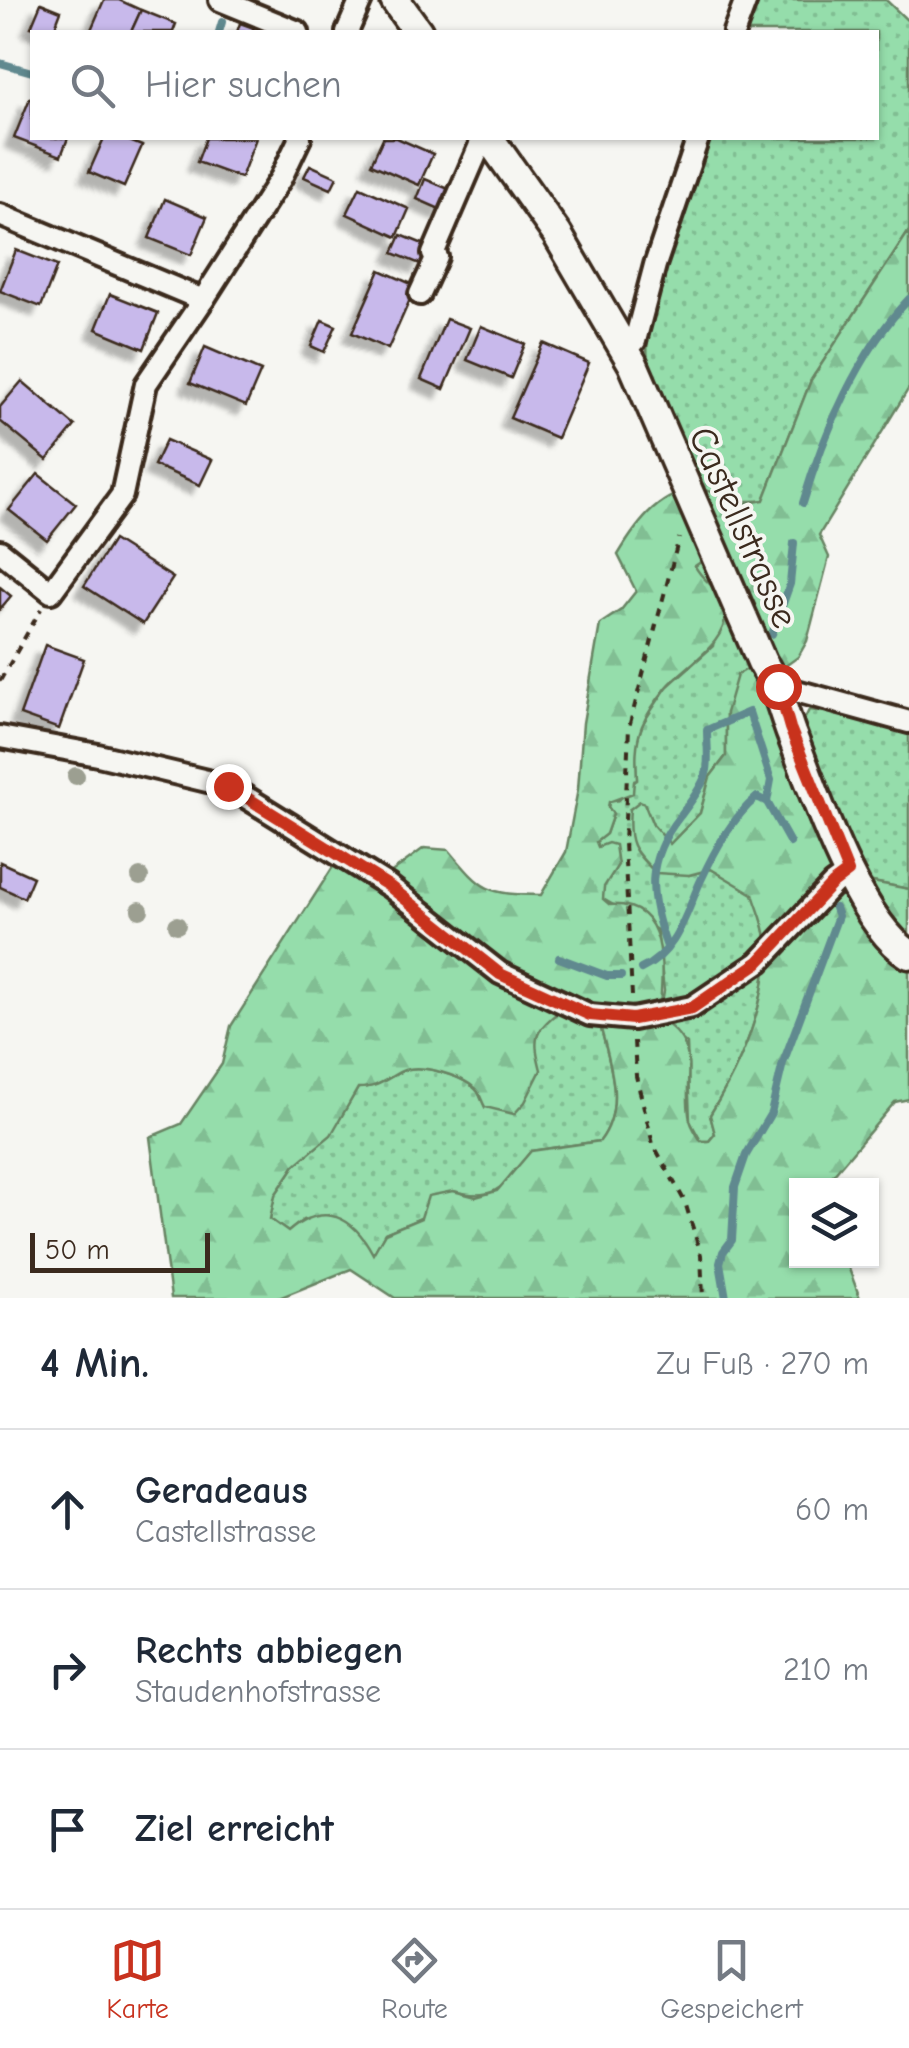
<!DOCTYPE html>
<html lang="de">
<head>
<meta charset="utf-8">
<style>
  :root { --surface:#fff; --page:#f2f2f3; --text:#1f2937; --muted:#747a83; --line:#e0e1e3; --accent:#c8321e }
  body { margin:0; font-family:"Comic Neue",sans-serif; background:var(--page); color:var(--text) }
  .controls { position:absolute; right:30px; bottom:30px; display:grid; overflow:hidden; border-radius:0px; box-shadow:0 2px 8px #0004 }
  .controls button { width:90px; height:90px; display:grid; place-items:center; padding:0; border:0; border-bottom:2px solid var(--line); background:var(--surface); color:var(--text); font:50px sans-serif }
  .scale { position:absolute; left:30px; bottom:25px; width:180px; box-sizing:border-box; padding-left:10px; border:5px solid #3b2a1e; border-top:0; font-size:28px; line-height:35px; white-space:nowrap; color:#3b2a1e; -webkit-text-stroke:8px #f6f6f2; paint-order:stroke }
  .stop { position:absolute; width:30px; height:30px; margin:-22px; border:8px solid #c8321e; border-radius:50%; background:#fff }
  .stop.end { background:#c8321e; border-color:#fff; box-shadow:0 2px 10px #0008 }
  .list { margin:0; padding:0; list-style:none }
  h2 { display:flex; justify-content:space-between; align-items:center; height:130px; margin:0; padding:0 40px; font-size:42px }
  h2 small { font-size:32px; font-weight:400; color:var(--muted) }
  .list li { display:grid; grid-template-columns:65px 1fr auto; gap:30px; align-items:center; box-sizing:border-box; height:160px; padding:0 40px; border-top:2px solid var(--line) }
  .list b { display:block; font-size:38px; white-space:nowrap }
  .list p { margin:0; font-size:32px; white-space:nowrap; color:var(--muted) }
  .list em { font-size:32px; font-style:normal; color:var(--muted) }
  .icon { flex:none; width:55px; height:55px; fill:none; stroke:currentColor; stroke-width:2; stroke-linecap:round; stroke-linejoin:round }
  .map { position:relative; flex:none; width:909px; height:1298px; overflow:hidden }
  .search { position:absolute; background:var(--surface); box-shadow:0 2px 8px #0004; left:30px; right:30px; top:30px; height:110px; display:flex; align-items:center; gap:25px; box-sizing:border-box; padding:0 35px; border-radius:0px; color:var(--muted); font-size:38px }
  .sheet { height:610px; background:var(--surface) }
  nav { display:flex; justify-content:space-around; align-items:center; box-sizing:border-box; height:140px; border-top:2px solid var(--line); background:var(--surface); font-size:28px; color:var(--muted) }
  nav a { display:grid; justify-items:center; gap:5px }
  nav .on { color:var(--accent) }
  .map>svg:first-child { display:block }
  .green { fill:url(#green-dots); stroke:#688464; stroke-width:2.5 }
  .forest { fill:url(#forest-firs); stroke:#688464; stroke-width:2.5; fill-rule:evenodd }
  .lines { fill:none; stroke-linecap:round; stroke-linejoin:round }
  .stream { stroke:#61898f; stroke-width:8 }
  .building { fill:#c8b9eb; stroke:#3b2a1e; stroke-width:2.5; filter:url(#shadow) }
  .street-casing { stroke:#3b2a1e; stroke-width:28 }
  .secondary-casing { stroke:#3b2a1e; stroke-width:35 }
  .path { stroke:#3b2a1e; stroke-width:4; stroke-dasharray:8 8; stroke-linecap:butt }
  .street { stroke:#f6f6f2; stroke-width:20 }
  .secondary { stroke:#f6f6f2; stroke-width:28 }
  .tree { fill:#9c9f91 }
  .route { stroke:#c8321e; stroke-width:12 }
  .labels { text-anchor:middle; stroke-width:8; stroke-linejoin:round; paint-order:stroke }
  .street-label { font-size:38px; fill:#3b2a1e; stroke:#f6f6f2 }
</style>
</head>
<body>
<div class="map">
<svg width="909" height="1298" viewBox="0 0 909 1298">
  <defs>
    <pattern id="green-dots" width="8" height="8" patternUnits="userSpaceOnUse" patternTransform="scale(2.5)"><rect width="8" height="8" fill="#95ddab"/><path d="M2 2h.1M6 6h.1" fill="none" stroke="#81be93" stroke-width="1.8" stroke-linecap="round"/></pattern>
    <pattern id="forest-firs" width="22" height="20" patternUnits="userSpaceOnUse" patternTransform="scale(2.5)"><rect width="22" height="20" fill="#95ddab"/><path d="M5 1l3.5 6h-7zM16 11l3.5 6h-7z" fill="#81be93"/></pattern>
    <filter id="shadow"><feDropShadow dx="-9" dy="9" stdDeviation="2.5" flood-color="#0004"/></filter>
  </defs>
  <rect width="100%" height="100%" fill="#f6f6f2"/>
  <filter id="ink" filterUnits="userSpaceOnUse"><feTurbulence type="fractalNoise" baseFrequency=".01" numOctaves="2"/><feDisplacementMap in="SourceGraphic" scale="20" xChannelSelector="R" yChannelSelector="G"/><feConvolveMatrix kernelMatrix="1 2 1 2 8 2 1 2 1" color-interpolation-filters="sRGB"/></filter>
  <g filter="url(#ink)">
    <!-- green -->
    <g class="green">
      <path d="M754,0h132l23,22v209l-98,149 -47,120c-24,4 -40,-5 -64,-10l-52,-126c-7,-64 37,-164 58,-226h170v-106h-134z"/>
      <path d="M708,557l46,108 -28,48v43l-16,21 -10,36 -30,31 -17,-19 -9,-22 -14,6 59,66 22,-6 43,25c4,14 11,30 12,45 3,62 -24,124 -56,176l5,18 -6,8h-8l-11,-20 -3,-77 -28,-25 5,-28 -7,-61 -54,-31 -7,-58 10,-7 7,-20 -5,-7 1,-5 10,-2 18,-21 -2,-32 8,-24 24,-36 46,-41 8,-52 -21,-18 -6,-10z"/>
      <path d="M809,710l61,7 39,10v162l-47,-9 -60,-156z"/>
      <path d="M559,1011l42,18c10,38 24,79 -1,112l-69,10c-27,33 -31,52 -78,40l-32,27 -36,15 -12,22 -43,-40 -27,5 -15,12 -18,-13 5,-24 20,-30 35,-30 28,-47c21,-1 27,-9 44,-17 19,-8 64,5 76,21 3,5 5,10 7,15l49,-63 8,-20z"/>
    </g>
    <!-- forest -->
    <path class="forest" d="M909,231v157l-90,147 10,22 -22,84 -9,16 -14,10 -11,-10 -65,-100 -13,9c8,17 28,23 30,43 5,34 -40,56 -58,78 -9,11 -20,27 -25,39 -7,18 -6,35 -5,54l-3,1 -1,12 -24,9 -1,5 5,7 -7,20 -10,8 2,5 10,-4 7,2 3,20 -14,22 -1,12 7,6c63,-4 52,74 49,114 46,26 22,59 31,101 2,7 7,15 11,21h8l6,-7 -5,-19c32,-52 59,-114 56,-176 -1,-15 -9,-31 -13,-45l-42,-25 -22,6 -33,-2c-24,-23 -29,-30 -26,-64l10,-8 4,2 9,22 17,19 30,-31 10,-36 16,-21v-43l11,-38 17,-10 13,20 64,184 31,11 47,9v210l-14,3 -67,79v4l-32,1v74l50,1 14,37h-465l-44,-29 -72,29h-108l-21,-161 31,-13 41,-60 9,-38 105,-164 34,26 54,-40 25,2c35,42 37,44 92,45l25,-43 12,-63 5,-66 17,-99 21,-14 15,-19 -18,-36c19,-32 44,-67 85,-65 14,1 25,11 38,13 6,1 17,-2 23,-3l47,-120zM560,1011l41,18c10,38 24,79 -1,112l-69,10 -34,40 -21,6 -23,-6 -25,5 -7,22 -36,15 -12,21c-20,-38 -49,-53 -85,-22l-18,-13 5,-24 20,-30 36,-30 27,-47c21,0 27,-9 44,-17 18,-8 64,5 76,21 3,5 4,10 7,15l29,7 11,-12 16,-32c-8,-31 -8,-39 19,-59z"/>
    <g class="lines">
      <!-- stream -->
      <g class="stream">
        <path d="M219,32l3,-10"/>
        <path d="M0,63l32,9"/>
        <path d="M803,503c20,-68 56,-152 106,-204"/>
        <path d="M772,634l18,-50 4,-41"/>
        <path d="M667,947c-18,-51 -23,-86 13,-131 9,-12 24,-31 27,-46 2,-13 0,-27 0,-40l42,-18 22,68 -4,22 23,41"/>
        <path d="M559,958l48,18h14"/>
        <path d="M641,969c36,-16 45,-57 60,-89 14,-30 31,-62 56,-83l10,5"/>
        <path d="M726,1298l-6,-35 3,-11 9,-12 3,-53 11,-32 25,-42 12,-50 55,-147 -3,-8"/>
      </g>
    </g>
    <!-- building -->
    <g class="building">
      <path d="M104,0h15l22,10 -10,22h-41z"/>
      <path d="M41,3l20,8 -8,21 -22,-5z"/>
      <path d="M141,10l35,14 -3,8h-42z"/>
      <path d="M240,23l14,5 -2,4h-15z"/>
      <path d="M30,98l2,1v39h36l-7,18 -47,-18z"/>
      <path d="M104,138h18l20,8 -18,41 -35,-15z"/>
      <path d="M206,138h50l-15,40 -44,-16z"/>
      <path d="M383,138h14l36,16 -14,31 -48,-21z"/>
      <path d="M310,165l27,12 -6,12 -27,-12z"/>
      <path d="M425,179l26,11 -9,20 -25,-11z"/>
      <path d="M360,187l49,22 -12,28 -50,-23z"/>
      <path d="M165,199l42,18 -16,38 -42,-17z"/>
      <path d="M401,235l27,11 -8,18 -27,-11z"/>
      <path d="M16,250l41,16 -16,41 -41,-16z"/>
      <path d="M380,270l36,16 -28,63 -36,-16z"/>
      <path d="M110,294l48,19 -14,36 -48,-20z"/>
      <path d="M446,319l24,9 -26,61 -23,-10z"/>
      <path d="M322,320l14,6 -12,26 -13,-6z"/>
      <path d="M481,326l44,18 -14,34 -44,-18z"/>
      <path d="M543,343l46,20 -32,75 -47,-20z"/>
      <path d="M205,347l56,24 -15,35 -56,-23z"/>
      <path d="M22,381l53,45 -28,34 -47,-39v-14z"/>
      <path d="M166,440l46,20 -12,25 -46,-20z"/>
      <path d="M38,474l38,30 -29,36 -38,-30z"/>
      <path d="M113,540l60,38 -30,46 -59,-38z"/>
      <path d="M0,587l11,9 -11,13z"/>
      <path d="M45,645l39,14 -25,70 -39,-14z"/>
      <path d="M0,862l33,15 -9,21 -24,-11z"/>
    </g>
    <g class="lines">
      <!-- street casing -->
      <g class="street-casing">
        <g id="street">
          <path d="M220,0l78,32"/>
          <path d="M347,32l14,-32"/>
          <path d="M734,32l12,-32"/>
          <path d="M0,215l203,85 78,-122 19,-40"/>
          <path d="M420,294l17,-37 -4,-3 50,-116"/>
          <path d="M625,350l10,-9 20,-76 43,-127"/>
          <path d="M0,551l51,41 71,-97 24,-111 57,-84"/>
          <path d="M778,686l131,36"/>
          <path d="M0,737l98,18 130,31 161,100 111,87 90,42 43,4 59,-12 67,-45 74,-78 15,-11"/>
        </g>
      </g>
      <!-- secondary casing -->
      <g class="secondary-casing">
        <g id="secondary">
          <path d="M395,0l23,32"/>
          <path d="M489,138l68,96 76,130 129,298c15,23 20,46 29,71 22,56 67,191 118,221"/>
        </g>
      </g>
      <!-- path -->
      <g class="path">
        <path d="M0,681l41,-72"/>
        <path d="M632,996l-8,-153 5,-116 50,-189"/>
        <path d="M634,1041l2,35 17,68 32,58 16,53 2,43"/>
      </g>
      <!-- street -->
      <use href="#street" class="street"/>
      <!-- secondary -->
      <use href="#secondary" class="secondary"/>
    </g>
    <!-- trees -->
    <g class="tree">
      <circle cx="76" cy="776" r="9"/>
      <circle cx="140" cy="877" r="9"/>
      <circle cx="140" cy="910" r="9"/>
      <circle cx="177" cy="925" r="9"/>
    </g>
  </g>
  <g class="lines" filter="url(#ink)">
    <!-- route -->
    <path class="route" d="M228,786l161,100 111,88 90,41 43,4 59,-11 67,-46 73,-78 16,-12 -58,-144 -12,-42"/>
  </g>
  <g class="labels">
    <!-- street labels -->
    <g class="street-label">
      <text transform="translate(744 527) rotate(66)" y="13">Castellstrasse</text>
    </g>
  </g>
</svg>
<div class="controls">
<button><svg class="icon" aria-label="layers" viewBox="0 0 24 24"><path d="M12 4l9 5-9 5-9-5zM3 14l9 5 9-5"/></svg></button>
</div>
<div class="scale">50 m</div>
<div class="stop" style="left:778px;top:686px"></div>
<div class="stop end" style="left:228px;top:786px"></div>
<div class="search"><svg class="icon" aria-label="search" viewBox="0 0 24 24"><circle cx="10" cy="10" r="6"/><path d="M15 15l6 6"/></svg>Hier suchen</div>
</div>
<section class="sheet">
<h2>4 Min.<small>Zu Fuß · 270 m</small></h2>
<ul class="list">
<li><svg class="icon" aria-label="ahead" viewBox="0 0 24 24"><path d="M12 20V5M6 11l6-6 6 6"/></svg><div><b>Geradeaus</b><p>Castellstrasse</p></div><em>60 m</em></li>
<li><svg class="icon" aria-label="right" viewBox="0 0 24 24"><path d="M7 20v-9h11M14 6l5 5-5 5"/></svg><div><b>Rechts abbiegen</b><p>Staudenhofstrasse</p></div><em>210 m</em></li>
<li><svg class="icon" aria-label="arrive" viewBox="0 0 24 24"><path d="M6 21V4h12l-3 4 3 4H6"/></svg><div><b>Ziel erreicht</b></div></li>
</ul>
</section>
<nav>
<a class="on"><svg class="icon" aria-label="map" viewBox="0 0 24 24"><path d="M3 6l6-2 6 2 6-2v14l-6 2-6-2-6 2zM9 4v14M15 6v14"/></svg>Karte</a>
<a><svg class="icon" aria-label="directions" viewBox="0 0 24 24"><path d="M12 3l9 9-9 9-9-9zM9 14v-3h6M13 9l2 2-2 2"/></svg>Route</a>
<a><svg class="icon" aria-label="saved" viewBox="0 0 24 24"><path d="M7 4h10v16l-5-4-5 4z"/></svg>Gespeichert</a>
</nav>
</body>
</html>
